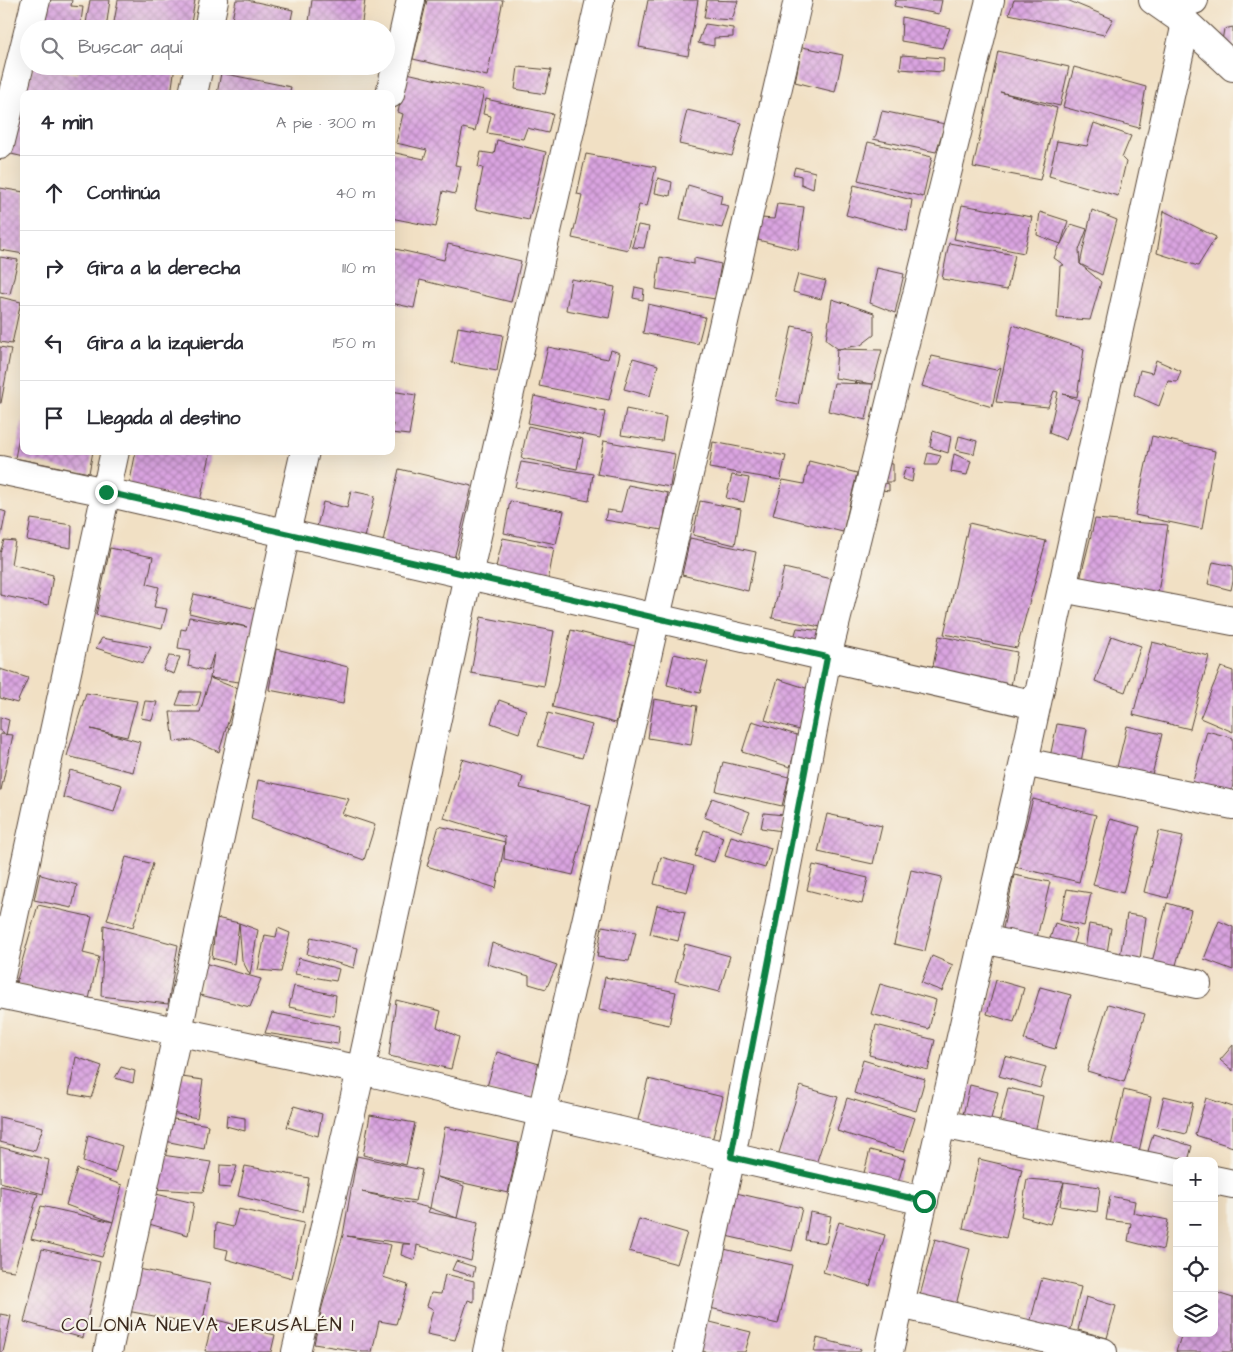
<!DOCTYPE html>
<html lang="es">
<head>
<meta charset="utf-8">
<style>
  :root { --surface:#fff; --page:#f2f2f3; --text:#2b2b33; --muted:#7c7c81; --line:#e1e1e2 }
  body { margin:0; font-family:"Architects Daughter",sans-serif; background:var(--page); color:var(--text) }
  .controls { position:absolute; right:15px; bottom:15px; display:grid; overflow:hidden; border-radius:10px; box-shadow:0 5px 20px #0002 }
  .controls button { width:45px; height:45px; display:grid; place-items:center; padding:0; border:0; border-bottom:1px solid var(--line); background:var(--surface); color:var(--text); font:25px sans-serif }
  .stop { position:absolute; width:15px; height:15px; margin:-11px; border:4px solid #0b8043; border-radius:50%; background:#fff }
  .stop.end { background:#0b8043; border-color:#fff; box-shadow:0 1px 5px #0008 }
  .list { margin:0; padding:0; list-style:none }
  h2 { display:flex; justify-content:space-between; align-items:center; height:65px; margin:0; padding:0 20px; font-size:21px }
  h2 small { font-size:16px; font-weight:400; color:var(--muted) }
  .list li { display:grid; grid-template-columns:32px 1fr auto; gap:15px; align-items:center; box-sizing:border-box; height:75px; padding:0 20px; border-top:1px solid var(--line) }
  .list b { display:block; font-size:19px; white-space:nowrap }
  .list em { font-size:16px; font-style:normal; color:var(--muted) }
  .icon { flex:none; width:28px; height:28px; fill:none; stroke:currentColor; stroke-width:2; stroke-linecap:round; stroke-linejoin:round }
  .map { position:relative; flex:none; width:1233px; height:1352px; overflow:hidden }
  .search { position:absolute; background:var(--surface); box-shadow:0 5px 20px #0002; left:20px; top:20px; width:375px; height:55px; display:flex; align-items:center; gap:12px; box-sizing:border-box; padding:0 18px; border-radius:28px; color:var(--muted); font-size:19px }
  .panel { position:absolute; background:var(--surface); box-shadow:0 5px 20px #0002; left:20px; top:90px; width:375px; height:365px; border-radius:10px }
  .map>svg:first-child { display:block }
  .building { fill:url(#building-cross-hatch) }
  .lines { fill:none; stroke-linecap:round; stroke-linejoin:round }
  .minor-casing { stroke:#564537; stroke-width:30 }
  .tertiary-casing { stroke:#564537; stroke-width:30 }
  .minor { stroke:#fff; stroke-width:28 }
  .tertiary { stroke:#fff; stroke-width:28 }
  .route { stroke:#0b8043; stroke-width:6 }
  .labels { text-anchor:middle; stroke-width:4.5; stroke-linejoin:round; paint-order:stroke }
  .neighbourhood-label { font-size:19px; letter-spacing:1px; fill:#3b2a1e; stroke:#f7f3e8 }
</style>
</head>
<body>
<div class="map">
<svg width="1233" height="1352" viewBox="0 0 1233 1352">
  <defs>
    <pattern id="building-cross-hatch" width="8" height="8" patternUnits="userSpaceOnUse" patternTransform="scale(1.25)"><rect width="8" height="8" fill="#daa4e1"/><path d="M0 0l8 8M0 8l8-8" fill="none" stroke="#b286b6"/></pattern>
  </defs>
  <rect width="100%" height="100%" fill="#f7f3e8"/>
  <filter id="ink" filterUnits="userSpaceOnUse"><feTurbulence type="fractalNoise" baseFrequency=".02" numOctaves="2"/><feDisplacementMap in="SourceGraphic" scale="10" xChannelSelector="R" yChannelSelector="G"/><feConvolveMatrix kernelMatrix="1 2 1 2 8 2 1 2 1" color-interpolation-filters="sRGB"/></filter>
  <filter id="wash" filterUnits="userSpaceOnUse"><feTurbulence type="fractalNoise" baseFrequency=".0096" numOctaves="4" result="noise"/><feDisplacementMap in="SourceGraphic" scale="20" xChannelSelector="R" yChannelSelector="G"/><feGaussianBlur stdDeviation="1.12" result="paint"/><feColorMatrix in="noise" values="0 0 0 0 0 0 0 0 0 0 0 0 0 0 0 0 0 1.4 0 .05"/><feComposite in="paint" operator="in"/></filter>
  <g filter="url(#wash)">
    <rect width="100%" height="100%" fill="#f1e0c4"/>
    <g id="blocks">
      <!-- building -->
      <g class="building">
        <path d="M41,0h31l-1,6 12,1 -3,22h-43z"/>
        <path d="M90,0h20l-4,29h-21z"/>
        <path d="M118,0h77l-5,29h-49v-3l-27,-4z"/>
        <path d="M236,0h11l46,10 -4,19h-59z"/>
        <path d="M312,0h53l-4,29h-53z"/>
        <path d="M427,0h76l-16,76 -74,-17z"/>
        <path d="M648,0h50l-10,56 -49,-9z"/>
        <path d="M707,0l31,1 -6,19 -28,-2z"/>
        <path d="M896,0h46l-3,14 -45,-8z"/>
        <path d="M1014,0h53l46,19 -9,16 -95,-21z"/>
        <path d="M902,17l48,11 -8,20 -41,-7z"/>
        <path d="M705,24l28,4v9l-19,1v8l-16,-3z"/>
        <path d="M1233,27v23l-11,-9 2,-12z"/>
        <path d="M802,47l41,8 -8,37 -40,-10z"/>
        <path d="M998,51l71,16 -9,39 -60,-14 57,16 -17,72 -67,-13 17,-77z"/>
        <path d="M902,55l42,3 -1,14 -43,-3z"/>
        <path d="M34,66l44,8 1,-8h96l-4,28h-147z"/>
        <path d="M518,67l33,3 -6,24 -30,-5z"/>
        <path d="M1074,67l72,20 -7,41 -76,-21z"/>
        <path d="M221,73l70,14 -2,7h-72z"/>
        <path d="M407,73l77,18 -9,40 -12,-3 -8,37 6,1 -6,28 -12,-3 -7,36 -45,-9v-66l33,7 3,-9 -31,-7 7,-29 -5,-2z"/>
        <path d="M486,99l67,15 -5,19 -21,-5 -4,11 -36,-6 4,-17 -8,-2z"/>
        <path d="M687,110l55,13 -10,33 -53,-12z"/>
        <path d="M882,111l63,13 -9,28 -63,-13 3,-4z"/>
        <path d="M16,112l8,1v44l-17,-4z"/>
        <path d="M1094,123l37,13 -9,22 4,4 -8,34 -69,-20 8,-35 30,5z"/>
        <path d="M497,140l49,12 -17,68 -54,-11 8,-41 -5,-1 3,-15 13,2z"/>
        <path d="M868,142l64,15 -9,40 -65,-17z"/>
        <path d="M586,154l70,13 -9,39 -8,-1 -11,45 -56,-12 10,-43 -5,-1z"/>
        <path d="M795,167l20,5 -2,17 -12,-5v-8l-8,-2z"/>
        <path d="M658,178l14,4 -2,14 -15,-3z"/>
        <path d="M688,185l34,10 -2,9 9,2 -7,22 -42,-9z"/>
        <path d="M854,185l58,15 -5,31 -61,-16z"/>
        <path d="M0,188l24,4v62l-24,-4z"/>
        <path d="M777,204l27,3 -6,43 -40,-10 3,-22 13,1z"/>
        <path d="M962,205l70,12 -8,36 -70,-14z"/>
        <path d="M1092,210l25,10 -15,55 -22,-11 21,18 -11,38 -33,-2 3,-52 4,-1 -10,-7 4,-10 3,-4 -24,-9 3,-23 28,9 -7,23 10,-20 16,5 -8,21 1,14z"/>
        <path d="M1164,211l52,26 -18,29 -41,-13z"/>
        <path d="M638,225l11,2 -5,21 -12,-1z"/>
        <path d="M949,243l66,12 -8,35 -65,-11z"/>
        <path d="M448,244l73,17 -10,41 -91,-22 -6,28 -23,-5v-55l53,12z"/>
        <path d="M0,257l18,3 -8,34 -10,-2z"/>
        <path d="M660,257l34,7v-6l27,6 -6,35 -59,-10z"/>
        <path d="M877,268l27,6 -9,39 -25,-10z"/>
        <path d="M798,274l28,7 -5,18 -28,-7z"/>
        <path d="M571,279l44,8 -6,31 -43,-8z"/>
        <path d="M635,287l9,2 -1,11 -10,-2z"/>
        <path d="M0,297l21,5 -9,42 -12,-2z"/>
        <path d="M832,299l42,14v22l-13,10 -23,4 -12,-9z"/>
        <path d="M648,304l57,13 -7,27 -55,-11z"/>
        <path d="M1013,325l71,24 -7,48 -14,-3 16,6 -13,40 -17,-7 9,-41 -4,-1 -6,16 -52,-5z"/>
        <path d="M792,326l21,4 -15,75 -22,-5z"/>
        <path d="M458,327l45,8 -6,36 -45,-8z"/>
        <path d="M0,347l11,2 -10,54h-1z"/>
        <path d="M548,347l60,12 3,-9 9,3 -11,47 -70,-14z"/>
        <path d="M837,349l45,1 -9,34 -7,36 -38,-9 6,-28 39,1 -38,-6z"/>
        <path d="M932,356l64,14 5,-3 -9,40 -70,-21z"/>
        <path d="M633,358l25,7 -8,31 -26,-7z"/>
        <path d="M1156,360l25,11 -4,11 -9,-1 -9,25 -25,-11 6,-25 12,3z"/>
        <path d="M391,391l25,4 -7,40 -18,-2 2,-9h-2z"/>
        <path d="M534,396l71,16 -5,26 -72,-15z"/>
        <path d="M626,409l40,8 -4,24 -41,-6z"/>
        <path d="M23,417l1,34h69l-4,22 -74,-15z"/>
        <path d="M528,426l55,13 -6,30 -56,-11z"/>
        <path d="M933,431l18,6 -3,16 -18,-6z"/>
        <path d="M959,436l18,5 -3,13 -18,-4z"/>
        <path d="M1152,436l63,15 -13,78 -67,-14z"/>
        <path d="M604,441l71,13 -5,33 -73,-13z"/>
        <path d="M713,442l73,14 -6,24 -71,-12z"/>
        <path d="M136,451h75l-11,50 -71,-15z"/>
        <path d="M928,453l13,3 -4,9h-12z"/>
        <path d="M954,454l17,7 -4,14 -16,-3z"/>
        <path d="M809,461l48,12 -14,59 -70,-17 10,-35 21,4z"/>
        <path d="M521,462l72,12 -4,27 -74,-14z"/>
        <path d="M881,463l12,1v18h-12z"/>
        <path d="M906,467l8,2 -2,13 -10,-3z"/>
        <path d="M399,469l73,17 -20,81 -71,-17z"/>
        <path d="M732,475l17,3 -5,24 -18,-4z"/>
        <path d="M881,482l8,2v7l-7,-1z"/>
        <path d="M628,485l40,8 -6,37 -57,-10 2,-10 14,2z"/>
        <path d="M351,491l24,5 -12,50 -48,-11 8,-33 24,6z"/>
        <path d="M510,501l54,10 -8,33 -52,-11z"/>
        <path d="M700,501l41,8 -6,36 -42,-10z"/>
        <path d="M0,510l6,2 -5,24h-1z"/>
        <path d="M31,519l41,6 -1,23 -44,-8z"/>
        <path d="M1095,519l73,6 -11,75 -79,-12z"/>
        <path d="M969,523l77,18 -29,107 -73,-14z"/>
        <path d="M503,538l51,10 -7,39 -53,-12z"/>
        <path d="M690,538l66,14 -8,39 -66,-16z"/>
        <path d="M4,540l11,1 -4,23 42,11 -5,30 -48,-10v-42z"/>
        <path d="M110,548l43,9 -6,27 12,3 -5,20 13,2 -5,20 -66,-14z"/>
        <path d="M1213,562l20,4v15l-2,9 -23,-6z"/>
        <path d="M784,568l48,11 -11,48 -49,-9z"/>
        <path d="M194,594l63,15 -18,73 -29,-4 28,11 -19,63 -27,-12 -18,2 -4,-30h30l10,-34 4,-25 -6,18 -20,-5 3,-16 -13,-2 3,-19 5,1 3,-13 58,10 -58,-14z"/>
        <path d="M481,617l73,14 -10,55 -73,-13z"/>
        <path d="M797,628l25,3 -5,18 -25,-5z"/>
        <path d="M571,630l64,16 -19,77 -64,-16z"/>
        <path d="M939,636l78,16 -7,40 -79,-16z"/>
        <path d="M1111,636l30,10 -16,46 -30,-11z"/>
        <path d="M102,638l49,9 -8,16 -47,-15z"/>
        <path d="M1152,642l57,14 -19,73 -57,-14z"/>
        <path d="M276,649l72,18 -5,37 -74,-14z"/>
        <path d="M674,654l34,8 -8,31 -33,-8z"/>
        <path d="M169,656l11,1 -6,17 -11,-4z"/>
        <path d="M1221,667l12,4v61l-33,-14z"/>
        <path d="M0,669l28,9 -11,25 -17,-5z"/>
        <path d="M778,679l34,11 -13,40 -34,-10z"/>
        <path d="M181,692h20l-4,14 -21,-1z"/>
        <path d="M86,693l51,8 -10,36 -36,-8 49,13 -7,30 -66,-16z"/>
        <path d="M654,699l43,7 -6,39 -43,-7z"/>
        <path d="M499,700l27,10 -7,23 -28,-10z"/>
        <path d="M145,701l12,1 -5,18 -11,-2z"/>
        <path d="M548,713l44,12 -10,33 -44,-12z"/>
        <path d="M0,717l9,3 -3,15 -6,-4z"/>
        <path d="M752,721l48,15 -10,31 -48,-15z"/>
        <path d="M1057,724l30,5 -6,33 -31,-5z"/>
        <path d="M1127,726l35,8 -10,41 -35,-8z"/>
        <path d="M1207,731l26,7v46l-3,14 -39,-10z"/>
        <path d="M0,734l13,1 -12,55h-1z"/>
        <path d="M462,759l61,18 -3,11 71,17 -18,70 -69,-16 1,-22 -61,-19z"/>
        <path d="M723,762l66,15 -7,29 -66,-15z"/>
        <path d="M70,770l52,15 -8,27 -51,-15z"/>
        <path d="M258,780l91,19 -7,15 33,11 -11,35 -113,-41z"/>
        <path d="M712,798l38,14 -8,20 -38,-15z"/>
        <path d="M1033,799l63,16 -17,67 -64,-15z"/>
        <path d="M764,813l20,2 -2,16 -21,-3z"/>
        <path d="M827,814l55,12 -9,38 -55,-12z"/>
        <path d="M1110,819l30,8 -17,66 -30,-8z"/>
        <path d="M439,826l66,16 -9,46 -69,-22z"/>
        <path d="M704,830l19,7 -9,25 -19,-6z"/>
        <path d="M1159,831l24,5 -15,62 -24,-6z"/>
        <path d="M731,836l40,12 -6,20 -40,-12z"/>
        <path d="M126,857l27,7 -20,63 -26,-7z"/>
        <path d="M661,857l33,9 -7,26 -33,-8z"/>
        <path d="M813,865l55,13 -6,26 -55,-14z"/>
        <path d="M911,870l31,7 -17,74 -31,-7z"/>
        <path d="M40,873l1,2 36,10 -5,23 -38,-8z"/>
        <path d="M1014,875l36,7 -15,64 -34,-8z"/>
        <path d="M1067,889l24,4 -7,33 -24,-6z"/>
        <path d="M1167,903l24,7 -18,66 -23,-6z"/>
        <path d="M38,905l54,12 -9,36 16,4 -11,46 -72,-20z"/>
        <path d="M657,905l28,7 -7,29 -28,-7z"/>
        <path d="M1127,914l19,3 -7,49 -20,-3z"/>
        <path d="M216,918l23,5 19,7 -8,45 -8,-15 -3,-37 -5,41 -22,-6z"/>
        <path d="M1219,921l14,6v43l-29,-11z"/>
        <path d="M1055,923l22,7 -7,22 -22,-7z"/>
        <path d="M1089,924l22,4 -5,31 -22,-3z"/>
        <path d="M104,925l74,20 -10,59 -67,-8z"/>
        <path d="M602,926l34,6 -7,29 -32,-4z"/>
        <path d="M278,928l12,5 -9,39 -23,-2 7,-35 11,2z"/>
        <path d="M311,937l47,11 -4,20 -47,-14z"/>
        <path d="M492,943l65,22 -11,24 -17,-5v-8l-42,-12z"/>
        <path d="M685,944l45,12 -11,36 -44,-11z"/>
        <path d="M932,956l21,9 -11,26 -21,-8z"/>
        <path d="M299,958l40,11 -3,12 -41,-7z"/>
        <path d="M204,963l57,16 -11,28 -50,-12z"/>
        <path d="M605,977l71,15 -7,33 -70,-15z"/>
        <path d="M996,980l28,8 -10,34 -27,-8z"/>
        <path d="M880,984l56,16 -7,29 -58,-15z"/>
        <path d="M294,986l42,9 -2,21 -45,-9z"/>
        <path d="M1040,987l31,8 -16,54 -31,-9z"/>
        <path d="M396,1000l45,11 -4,16 22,10 -8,32 -62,-13z"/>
        <path d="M1108,1004l37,10 -21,68 -37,-11z"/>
        <path d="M272,1013l68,13 -2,18 -73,-11z"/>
        <path d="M876,1025l59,15 -7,30 -59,-15z"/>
        <path d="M1233,1045v26l-13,-11z"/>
        <path d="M497,1052l46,13 -12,38 -45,-13z"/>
        <path d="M1005,1056l41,11 -6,21 -41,-12z"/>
        <path d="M76,1057l26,9 -11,32 -22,-4z"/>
        <path d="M863,1060l62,19 -9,32 -62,-18z"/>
        <path d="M121,1067l14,4 -2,12 -18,-5z"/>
        <path d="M182,1077l21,3 -6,38 -25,-5z"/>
        <path d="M648,1079l75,18 -11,44 -75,-17z"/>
        <path d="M970,1085l28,7 -9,34 -27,-7z"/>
        <path d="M800,1086l38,11 -25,76 -37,-11z"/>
        <path d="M1008,1088l35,8 -9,41 -36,-9z"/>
        <path d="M1124,1090l27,7 -13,59 -28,-6z"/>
        <path d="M1164,1096l29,7 -7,31 -29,-7z"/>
        <path d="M847,1098l68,20 -11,34 -67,-21z"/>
        <path d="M1206,1098l27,9v40l-38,-12z"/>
        <path d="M294,1106l28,8 -4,22 -31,-9z"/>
        <path d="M227,1115l18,3v13l-19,-5z"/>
        <path d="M370,1115l45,8 -9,42 -43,-10z"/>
        <path d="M0,1117l43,10 -8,24 -35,-9z"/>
        <path d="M174,1119l34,6 -4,24 -39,-8z"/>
        <path d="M445,1127l74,16 -11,50 -71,-16 27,9 -7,32 21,5 -7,38 -54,-16 -2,15 -14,-5 2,-11h8l-64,-8 44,9 -8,32 25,8 -12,39 -17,-3 -7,31h-10l-48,-8 8,-37 21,-72 14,-79 65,14 -7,31 -53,-9 68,16 -2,4 29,6 -27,-10z"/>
        <path d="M1153,1134l39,12 -4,15 -42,-3z"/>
        <path d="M88,1135l34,11 -7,27 -32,-11z"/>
        <path d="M0,1147l49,13 -6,34 -43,-12z"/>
        <path d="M870,1150l35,9 -10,34 -34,-9z"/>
        <path d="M162,1155l49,7 -8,30 -48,-3z"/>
        <path d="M979,1159l43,10 -16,69 -43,-10z"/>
        <path d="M220,1165l17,1 -7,22 -11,-1z"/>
        <path d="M245,1166l64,12 -6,34 -65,-16z"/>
        <path d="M77,1169l45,16 -9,37 -47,-17z"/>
        <path d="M1027,1179l37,3 -14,42 -29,-8z"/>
        <path d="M1064,1182l36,5 -3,25 -37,-6z"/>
        <path d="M0,1186l38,8 -24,77 -14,-2z"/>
        <path d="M736,1193l66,15 -10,43 -66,-15z"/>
        <path d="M156,1194l38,9 -6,32 -39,-11z"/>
        <path d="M1110,1196l25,5 -2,12 35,7 -5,30 -35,-9 3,-18 -25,-3z"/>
        <path d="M41,1206l72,16 -11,35 -71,-18z"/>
        <path d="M238,1209l66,14 -12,55 -66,-19 2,-9 -13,-3 1,-24 17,4z"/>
        <path d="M810,1212l21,4 -5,27 -21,-3z"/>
        <path d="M639,1219l48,14 -10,31 -48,-13z"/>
        <path d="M839,1222l46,13 -15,51 -47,-14z"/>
        <path d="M935,1239l35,10 -16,64 -36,-10z"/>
        <path d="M42,1249l58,13 -17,76 -59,-16z"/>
        <path d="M724,1249l68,16 -14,59 -68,-16z"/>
        <path d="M456,1261l19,6 -2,9 -21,-6z"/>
        <path d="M139,1269l71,15 -8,41 -75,-14z"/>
        <path d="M445,1274l29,7v21l-6,-2 -13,40 -28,-6 6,-25 -6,-3 4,-13 10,1z"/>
        <path d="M1042,1278l39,9 -12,50 -40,-10z"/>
        <path d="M1214,1292l19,6v54h-57l6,-19h32z"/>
        <path d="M1086,1297l30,9 -9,32 -29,-8z"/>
        <path d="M0,1314l11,2 -8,36h-3z"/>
        <path d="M213,1319l62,16 -4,17h-61l-5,-1z"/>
        <path d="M706,1321l45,11 -6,20h-39l-8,-2z"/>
        <path d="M817,1338l44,11 -1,3h-46z"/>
      </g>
    </g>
  </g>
  <g filter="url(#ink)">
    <use href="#blocks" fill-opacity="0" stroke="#564537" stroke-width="1"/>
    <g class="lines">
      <!-- minor casing -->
      <g class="minor-casing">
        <g id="minor">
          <path d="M1163,6l31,-6"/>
          <path d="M208,29l6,-29"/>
          <path d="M193,94l6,-28"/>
          <path d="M390,94l21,-94"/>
          <path d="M0,145l36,-145"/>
          <path d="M0,470l106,22 930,213"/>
          <path d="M1062,588l171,33"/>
          <path d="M1024,762l209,43"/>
          <path d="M983,939l214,45"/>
          <path d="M0,980l115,-529"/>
          <path d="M0,994l361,76 370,87 193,44"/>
          <path d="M942,1124l235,48"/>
          <path d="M1214,1180l19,4"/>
          <path d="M900,1304l203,48"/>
          <path d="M108,1352l178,-819 19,-82"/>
          <path d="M296,1352l65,-282 107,-495 132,-575"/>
          <path d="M487,1352c107,-450 209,-901 311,-1352"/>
          <path d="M688,1352l43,-195 96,-500 163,-657"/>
          <path d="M889,1352l135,-590 162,-739"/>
        </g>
      </g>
      <!-- tertiary casing -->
      <g class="tertiary-casing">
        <path id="tertiary" d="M1153,0l33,23 47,44"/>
      </g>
      <!-- minor -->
      <use href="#minor" class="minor"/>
      <!-- tertiary -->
      <use href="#tertiary" class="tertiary"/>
    </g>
  </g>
  <g class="lines" filter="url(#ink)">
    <!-- route -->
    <path class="route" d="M106,492l721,165 -96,500 193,44"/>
  </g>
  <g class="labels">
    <!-- neighbourhood labels -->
    <g class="neighbourhood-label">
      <text x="208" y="1331">COLONIA NUEVA JERUSALÉN 1</text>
    </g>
  </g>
</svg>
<div class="controls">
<button>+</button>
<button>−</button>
<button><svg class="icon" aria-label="locate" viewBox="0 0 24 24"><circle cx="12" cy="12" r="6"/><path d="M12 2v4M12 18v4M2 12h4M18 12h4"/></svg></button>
<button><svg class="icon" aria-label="layers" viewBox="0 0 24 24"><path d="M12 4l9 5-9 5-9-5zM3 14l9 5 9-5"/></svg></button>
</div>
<div class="stop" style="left:924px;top:1201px"></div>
<div class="stop end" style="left:106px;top:492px"></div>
<div class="search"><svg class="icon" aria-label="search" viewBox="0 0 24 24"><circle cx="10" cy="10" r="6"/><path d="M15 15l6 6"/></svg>Buscar aquí</div>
<section class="panel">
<h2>4 min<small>A pie · 300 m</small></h2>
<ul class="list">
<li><svg class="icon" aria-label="ahead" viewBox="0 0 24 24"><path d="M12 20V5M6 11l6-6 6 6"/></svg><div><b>Continúa</b></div><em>40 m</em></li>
<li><svg class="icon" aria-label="right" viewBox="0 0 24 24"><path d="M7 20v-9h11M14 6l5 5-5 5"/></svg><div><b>Gira a la derecha</b></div><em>110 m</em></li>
<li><svg class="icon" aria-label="left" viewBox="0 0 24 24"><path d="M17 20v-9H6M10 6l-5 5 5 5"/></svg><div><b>Gira a la izquierda</b></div><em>150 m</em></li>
<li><svg class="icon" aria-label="arrive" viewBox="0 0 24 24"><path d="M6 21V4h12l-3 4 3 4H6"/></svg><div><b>Llegada al destino</b></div></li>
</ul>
</section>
</div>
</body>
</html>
